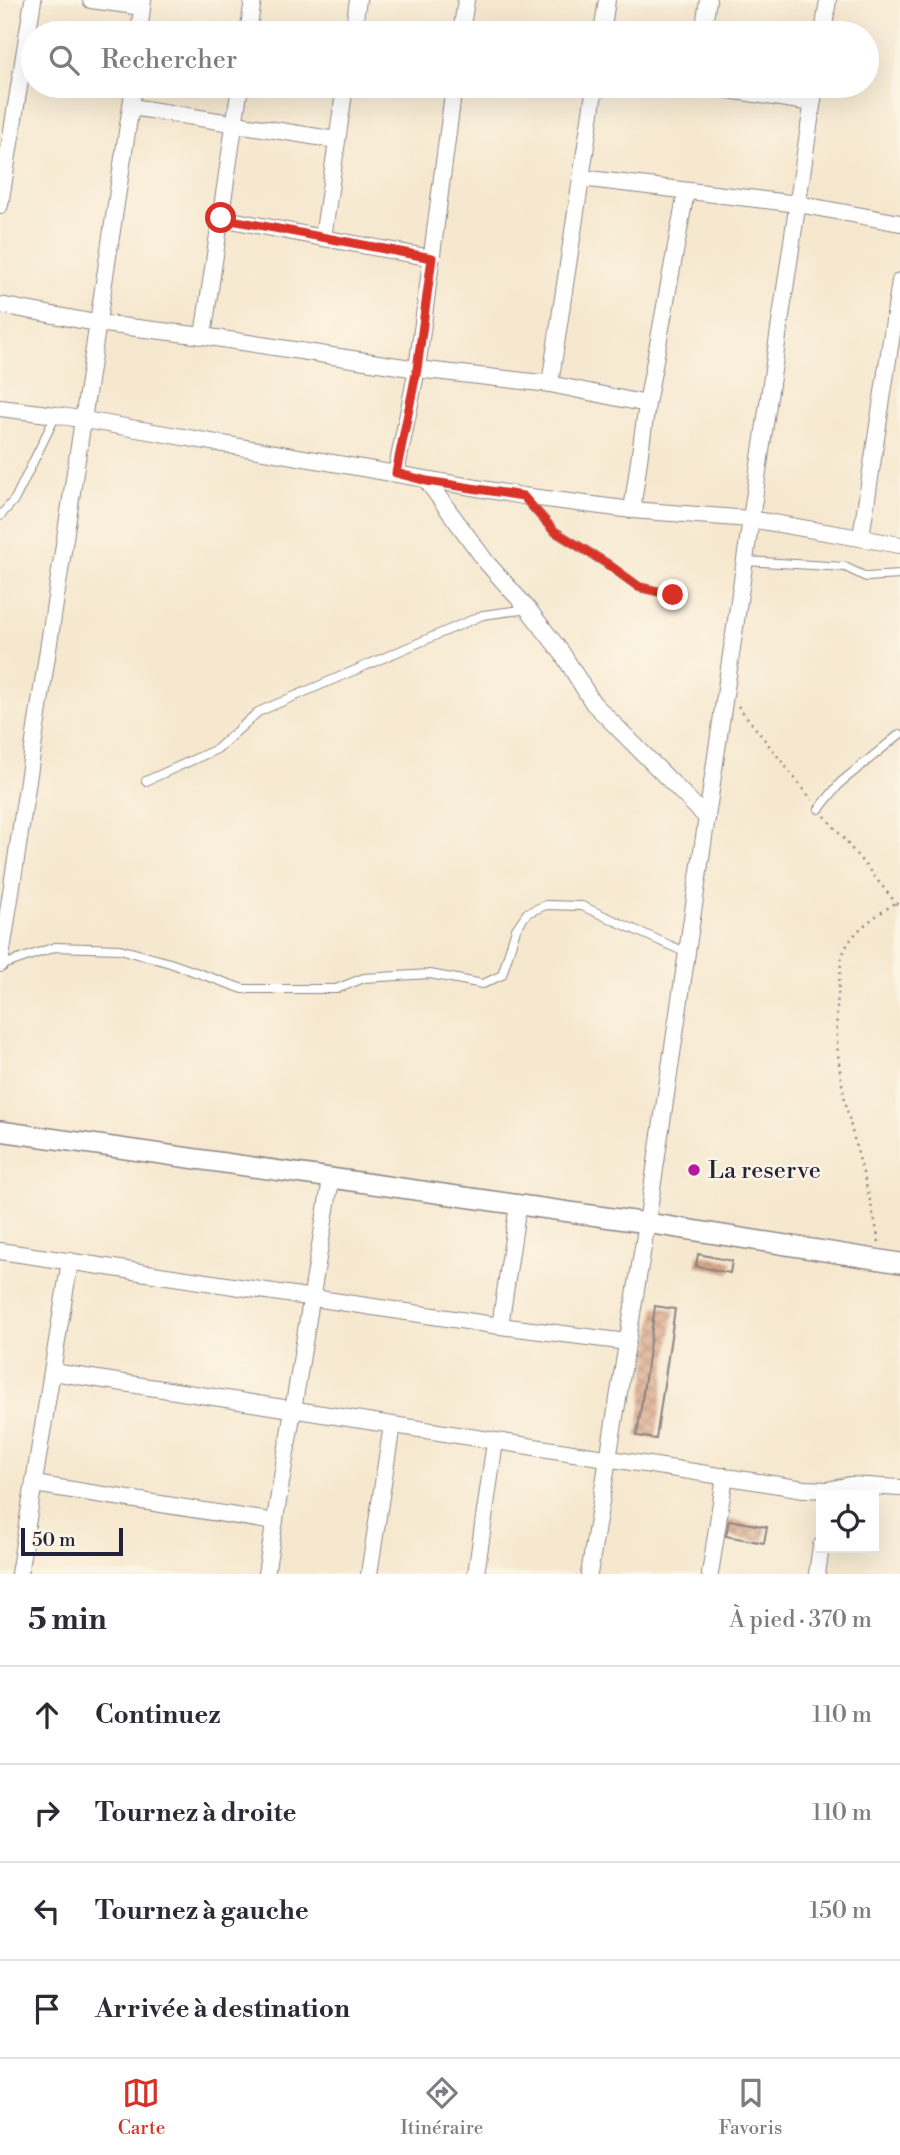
<!DOCTYPE html>
<html lang="fr">
<head>
<meta charset="utf-8">
<style>
  :root { --surface:#fff; --page:#f2f2f3; --text:#2b2b33; --muted:#7c7c81; --line:#e1e1e2; --accent:#d93025 }
  body { margin:0; font-family:"Libre Bodoni",serif; background:var(--page); color:var(--text) }
  .controls { position:absolute; right:21px; bottom:21px; display:grid; overflow:hidden; border-radius:0px; box-shadow:0 7px 28px #0002 }
  .controls button { width:63px; height:63px; display:grid; place-items:center; padding:0; border:0; border-bottom:2px solid var(--line); background:var(--surface); color:var(--text); font:35px sans-serif }
  .scale { position:absolute; left:21px; bottom:18px; width:102px; box-sizing:border-box; padding-left:7px; border:4px solid #22223b; border-top:0; font-size:19px; line-height:24px; white-space:nowrap; color:#22223b; -webkit-text-stroke:5px #fcf5e5; paint-order:stroke }
  .stop { position:absolute; width:21px; height:21px; margin:-16px; border:5px solid #d93025; border-radius:50%; background:#fff }
  .stop.end { background:#d93025; border-color:#fff; box-shadow:0 2px 7px #0008 }
  .list { margin:0; padding:0; list-style:none }
  h2 { display:flex; justify-content:space-between; align-items:center; height:91px; margin:0; padding:0 28px; font-size:30px }
  h2 small { font-size:23px; font-weight:400; color:var(--muted) }
  .list li { display:grid; grid-template-columns:46px 1fr auto; gap:21px; align-items:center; box-sizing:border-box; height:98px; padding:0 28px; border-top:2px solid var(--line) }
  .list b { display:block; font-size:26px; white-space:nowrap }
  .list em { font-size:23px; font-style:normal; color:var(--muted) }
  .icon { flex:none; width:38px; height:38px; fill:none; stroke:currentColor; stroke-width:2; stroke-linecap:round; stroke-linejoin:round }
  .map { position:relative; flex:none; width:900px; height:1574px; overflow:hidden }
  .search { position:absolute; background:var(--surface); box-shadow:0 7px 28px #0002; left:21px; right:21px; top:21px; height:77px; display:flex; align-items:center; gap:18px; box-sizing:border-box; padding:0 24px; border-radius:38px; color:var(--muted); font-size:26px }
  .sheet { height:483px; background:var(--surface) }
  nav { display:flex; justify-content:space-around; align-items:center; box-sizing:border-box; height:98px; border-top:2px solid var(--line); background:var(--surface); font-size:19px; color:var(--muted) }
  nav a { display:grid; justify-items:center; gap:4px }
  nav .on { color:var(--accent) }
  .map>svg:first-child { display:block }
  .building { fill:url(#building-cross-hatch) }
  .lines { fill:none; stroke-linecap:round; stroke-linejoin:round }
  .service-casing { stroke:#8c8585; stroke-width:10 }
  .minor-casing { stroke:#8c8585; stroke-width:18 }
  .tertiary-casing { stroke:#8c8585; stroke-width:22 }
  .path { stroke:#8c8585; stroke-width:2.5; stroke-dasharray:2 5; stroke-linecap:butt }
  .service { stroke:#fff; stroke-width:8 }
  .minor { stroke:#fff; stroke-width:16 }
  .tertiary { stroke:#fff; stroke-width:19 }
  .route { stroke:#d93025; stroke-width:9 }
  .poi-dot { fill:#b5179e; stroke:#fcf5e5; stroke-width:2.5 }
  .labels { text-anchor:middle; stroke-width:5; stroke-linejoin:round; paint-order:stroke }
  .poi-label { font-size:24px; fill:#22223b; stroke:#fcf5e5; text-anchor:start }
</style>
</head>
<body>
<div class="map">
<svg width="900" height="1574" viewBox="0 0 900 1574">
  <defs>
    <pattern id="building-cross-hatch" width="8" height="8" patternUnits="userSpaceOnUse" patternTransform="scale(1.75)"><rect width="8" height="8" fill="#daa586"/><path d="M0 0l8 8M0 8l8-8" fill="none" stroke="#b0866f"/></pattern>
  </defs>
  <rect width="100%" height="100%" fill="#fcf5e5"/>
  <filter id="ink" filterUnits="userSpaceOnUse"><feTurbulence type="fractalNoise" baseFrequency=".0143" numOctaves="2"/><feDisplacementMap in="SourceGraphic" scale="14" xChannelSelector="R" yChannelSelector="G"/><feConvolveMatrix kernelMatrix="1 2 1 2 8 2 1 2 1" color-interpolation-filters="sRGB"/></filter>
  <filter id="wash" filterUnits="userSpaceOnUse"><feTurbulence type="fractalNoise" baseFrequency=".00686" numOctaves="4" result="noise"/><feDisplacementMap in="SourceGraphic" scale="28" xChannelSelector="R" yChannelSelector="G"/><feGaussianBlur stdDeviation="1.57" result="paint"/><feColorMatrix in="noise" values="0 0 0 0 0 0 0 0 0 0 0 0 0 0 0 0 0 1.4 0 .05"/><feComposite in="paint" operator="in"/></filter>
  <g filter="url(#wash)">
    <rect width="100%" height="100%" fill="#f6e8cf"/>
    <g id="blocks">
      <!-- building -->
      <g class="building">
        <path d="M698,1254l34,7 -2,12 -34,-7z"/>
        <path d="M655,1306l20,3 -19,130 -19,-3z"/>
        <path d="M729,1520l38,7 -3,16 -38,-7z"/>
      </g>
    </g>
  </g>
  <g filter="url(#ink)">
    <use href="#blocks" fill-opacity="0" stroke="#8c8585" stroke-width="2"/>
    <g class="lines">
      <!-- service casing -->
      <g class="service-casing">
        <g id="service">
          <path d="M525,498l29,33 52,32 33,24 34,8"/>
          <path d="M0,516l15,-17 41,-84"/>
          <path d="M745,561l100,6 21,10 34,-2"/>
          <path d="M146,781l71,-32 41,-37 225,-97 45,-6"/>
          <path d="M819,809l22,-27 59,-48"/>
          <path d="M0,966l55,-19 65,2 50,14 73,26h93l28,-11 66,-4 53,10 19,-9 14,-46 11,-16 19,-8 36,1 105,47"/>
        </g>
      </g>
      <!-- minor casing -->
      <g class="minor-casing">
        <g id="minor">
          <path d="M91,0l51,7"/>
          <path d="M139,33l4,-33"/>
          <path d="M248,33l5,-33"/>
          <path d="M353,33l5,-33"/>
          <path d="M461,33l5,-33"/>
          <path d="M602,33l5,-33"/>
          <path d="M703,33l5,-33"/>
          <path d="M823,33l5,-33"/>
          <path d="M345,86l-22,152 109,20"/>
          <path d="M703,86l109,17"/>
          <path d="M132,107l204,33"/>
          <path d="M581,178l217,26 102,19"/>
          <path d="M0,205l33,-205"/>
          <path d="M221,218l102,20"/>
          <path d="M0,305l96,18 107,13 214,33 133,15 97,20"/>
          <path d="M203,336l37,-250"/>
          <path d="M550,384l45,-298"/>
          <path d="M0,408l56,7 467,81 109,14 118,9 150,26"/>
          <path d="M396,473l21,-104 37,-283"/>
          <path d="M427,481l60,82 41,46 34,44 31,50 114,115"/>
          <path d="M632,510l15,-106 39,-212"/>
          <path d="M861,537l39,-256"/>
          <path d="M0,964l134,-878"/>
          <path d="M0,1251l500,75 127,16"/>
          <path d="M500,1326l18,-121"/>
          <path d="M53,1372l751,117 24,1 22,-5 50,3"/>
          <path d="M34,1484l241,38"/>
          <path d="M19,1574l51,-313"/>
          <path d="M266,1574l65,-395"/>
          <path d="M369,1574l23,-149"/>
          <path d="M476,1574l19,-132"/>
          <path d="M589,1574l58,-351 168,-1137"/>
          <path d="M710,1574l15,-98"/>
          <path d="M817,1574l4,-28"/>
        </g>
      </g>
      <!-- tertiary casing -->
      <g class="tertiary-casing">
        <path id="tertiary" d="M0,1131l647,92 253,40"/>
      </g>
      <!-- path -->
      <g class="path">
        <path d="M738,706l74,94"/>
        <path d="M825,816l75,92"/>
        <path d="M879,1242c-16,-88 -52,-163 -40,-256 1,-10 1,-22 4,-32 9,-24 32,-37 52,-51"/>
      </g>
      <!-- service -->
      <use href="#service" class="service"/>
      <!-- minor -->
      <use href="#minor" class="minor"/>
      <!-- tertiary -->
      <use href="#tertiary" class="tertiary"/>
    </g>
  </g>
  <g class="lines" filter="url(#ink)">
    <!-- route -->
    <path class="route" d="M221,218l211,40 -15,111 -21,104 31,8 96,15 31,35 52,32 33,24 34,8"/>
  </g>
  <!-- markers -->
  <circle class="poi-dot" cx="694" cy="1170" r="7"/>
  <g class="labels">
    <!-- poi labels -->
    <g class="poi-label">
      <text x="708" y="1178">La reserve</text>
    </g>
  </g>
</svg>
<div class="controls">
<button><svg class="icon" aria-label="locate" viewBox="0 0 24 24"><circle cx="12" cy="12" r="6"/><path d="M12 2v4M12 18v4M2 12h4M18 12h4"/></svg></button>
</div>
<div class="scale">50 m</div>
<div class="stop" style="left:221px;top:218px"></div>
<div class="stop end" style="left:673px;top:595px"></div>
<div class="search"><svg class="icon" aria-label="search" viewBox="0 0 24 24"><circle cx="10" cy="10" r="6"/><path d="M15 15l6 6"/></svg>Rechercher</div>
</div>
<section class="sheet">
<h2>5 min<small>À pied · 370 m</small></h2>
<ul class="list">
<li><svg class="icon" aria-label="ahead" viewBox="0 0 24 24"><path d="M12 20V5M6 11l6-6 6 6"/></svg><div><b>Continuez</b></div><em>110 m</em></li>
<li><svg class="icon" aria-label="right" viewBox="0 0 24 24"><path d="M7 20v-9h11M14 6l5 5-5 5"/></svg><div><b>Tournez à droite</b></div><em>110 m</em></li>
<li><svg class="icon" aria-label="left" viewBox="0 0 24 24"><path d="M17 20v-9H6M10 6l-5 5 5 5"/></svg><div><b>Tournez à gauche</b></div><em>150 m</em></li>
<li><svg class="icon" aria-label="arrive" viewBox="0 0 24 24"><path d="M6 21V4h12l-3 4 3 4H6"/></svg><div><b>Arrivée à destination</b></div></li>
</ul>
</section>
<nav>
<a class="on"><svg class="icon" aria-label="map" viewBox="0 0 24 24"><path d="M3 6l6-2 6 2 6-2v14l-6 2-6-2-6 2zM9 4v14M15 6v14"/></svg>Carte</a>
<a><svg class="icon" aria-label="directions" viewBox="0 0 24 24"><path d="M12 3l9 9-9 9-9-9zM9 14v-3h6M13 9l2 2-2 2"/></svg>Itinéraire</a>
<a><svg class="icon" aria-label="saved" viewBox="0 0 24 24"><path d="M7 4h10v16l-5-4-5 4z"/></svg>Favoris</a>
</nav>
</body>
</html>
